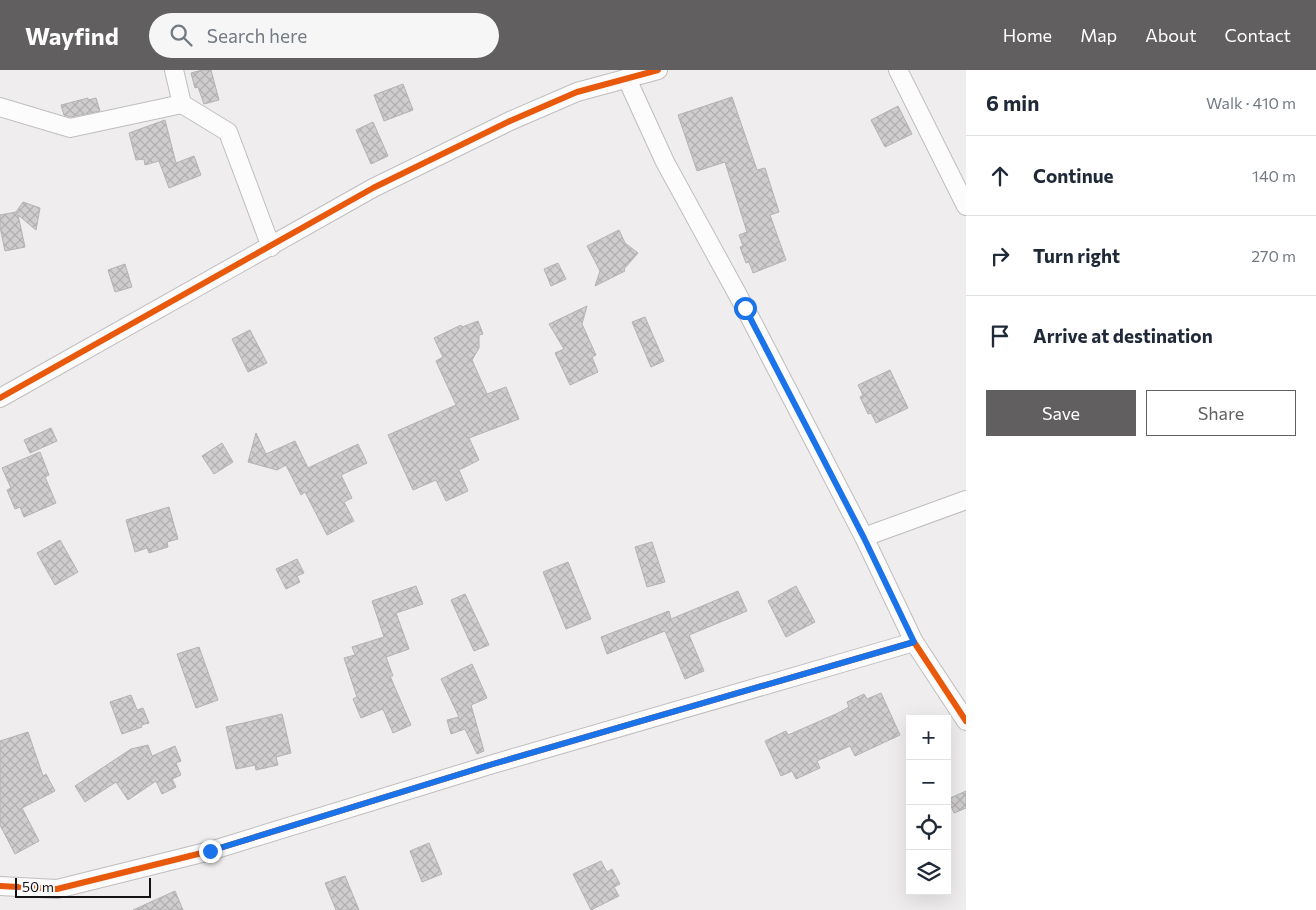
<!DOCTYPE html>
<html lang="en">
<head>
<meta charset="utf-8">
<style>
  :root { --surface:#fff; --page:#f6f6f7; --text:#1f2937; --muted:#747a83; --line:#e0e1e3; --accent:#615f60 }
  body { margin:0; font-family:Commissioner,sans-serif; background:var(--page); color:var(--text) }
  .controls { position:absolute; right:15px; bottom:15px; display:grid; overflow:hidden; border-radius:0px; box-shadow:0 5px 20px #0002 }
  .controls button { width:45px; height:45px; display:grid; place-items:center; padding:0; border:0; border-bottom:1px solid var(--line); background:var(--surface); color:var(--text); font:25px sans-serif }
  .scale { position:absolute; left:15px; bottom:12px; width:136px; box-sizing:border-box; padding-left:5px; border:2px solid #141314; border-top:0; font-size:14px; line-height:18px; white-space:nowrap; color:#141314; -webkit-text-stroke:4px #fdfafc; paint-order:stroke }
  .stop { position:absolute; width:15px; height:15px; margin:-11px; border:4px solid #1a73e8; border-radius:50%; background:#fff }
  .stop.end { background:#1a73e8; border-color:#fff; box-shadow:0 1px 5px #0008 }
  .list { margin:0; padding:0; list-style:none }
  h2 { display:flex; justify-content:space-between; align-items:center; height:65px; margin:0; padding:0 20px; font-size:21px }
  h2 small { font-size:16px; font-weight:400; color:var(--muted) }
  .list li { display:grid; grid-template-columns:32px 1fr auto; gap:15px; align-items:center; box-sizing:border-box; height:80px; padding:0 20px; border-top:1px solid var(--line) }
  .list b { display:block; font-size:19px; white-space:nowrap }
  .list em { font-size:16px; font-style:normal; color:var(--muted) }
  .actions { display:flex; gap:10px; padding:15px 20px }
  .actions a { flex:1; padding:11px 0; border:1px solid var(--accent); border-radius:0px; text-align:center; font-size:18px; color:var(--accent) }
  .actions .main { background:var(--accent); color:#fff }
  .icon { flex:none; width:28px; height:28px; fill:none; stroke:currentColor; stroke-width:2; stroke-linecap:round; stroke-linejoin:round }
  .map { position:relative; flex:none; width:966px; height:840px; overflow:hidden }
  header { display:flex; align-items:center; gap:30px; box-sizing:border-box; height:70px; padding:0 25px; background:var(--accent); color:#fff }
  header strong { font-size:24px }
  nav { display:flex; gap:28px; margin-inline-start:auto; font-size:18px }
  .search { width:350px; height:45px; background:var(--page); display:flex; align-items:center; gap:12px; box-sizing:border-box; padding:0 18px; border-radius:28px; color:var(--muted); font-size:19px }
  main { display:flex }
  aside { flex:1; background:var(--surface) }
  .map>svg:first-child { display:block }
  .building { fill:url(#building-cross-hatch); stroke:#b4b3b4 }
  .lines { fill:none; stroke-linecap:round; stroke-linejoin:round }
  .minor-casing { stroke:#bfbebf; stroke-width:20 }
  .minor { stroke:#fdfcfc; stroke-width:18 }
  .cycleway-casing { stroke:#fdfafc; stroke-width:9 }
  .cycleway { stroke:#e8590c; stroke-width:6 }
  .route { stroke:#1a73e8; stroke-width:6 }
</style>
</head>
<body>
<header>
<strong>Wayfind</strong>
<div class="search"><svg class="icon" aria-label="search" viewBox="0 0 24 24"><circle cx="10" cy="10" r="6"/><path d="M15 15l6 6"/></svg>Search here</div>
<nav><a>Home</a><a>Map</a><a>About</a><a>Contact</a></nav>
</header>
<main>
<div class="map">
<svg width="966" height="840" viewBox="0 0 966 840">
  <defs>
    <pattern id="building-cross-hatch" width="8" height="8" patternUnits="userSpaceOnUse" patternTransform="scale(1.25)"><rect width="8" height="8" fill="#cfcdce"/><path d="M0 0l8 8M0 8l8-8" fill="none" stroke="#b1afb0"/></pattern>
  </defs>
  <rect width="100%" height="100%" fill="#efedee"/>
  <!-- building -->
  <g class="building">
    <path d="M202,0h9l8,30 -15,4 -6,-17 -3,1 -4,-15z"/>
    <path d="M403,14l10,26 -29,11 -10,-26z"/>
    <path d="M732,27l25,73 8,-2 14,44 -9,3 16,45 -33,13 -4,-11 -3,1 -6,-16 3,-1 -4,-11 8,-3 -22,-70 -28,9 -19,-56z"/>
    <path d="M88,28v2l8,-2 4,13 -30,6 -6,-2 -3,-10z"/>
    <path d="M898,36l14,28 -27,13 -14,-27z"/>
    <path d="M165,50l11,43 18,-7 7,19 -32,13 -10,-27 -14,4 -1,-6 -8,1 -7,-27z"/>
    <path d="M373,52l15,34 -17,8 -15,-34z"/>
    <path d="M23,132l17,6 -4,22 -18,-15 7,32 -20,4 -5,-24v-12l16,-3z"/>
    <path d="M619,160l6,13 13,10 -14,16 1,2 -30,15 5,-15 -13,-25z"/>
    <path d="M558,193l8,16 -15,7 -7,-17z"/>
    <path d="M125,194l7,23 -17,5 -7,-22z"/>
    <path d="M587,236l-5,18 14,31 -4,2 6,15 -28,13 -15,-32 9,-4 -15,-25z"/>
    <path d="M645,247l19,44 -13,6 -19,-45z"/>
    <path d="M478,251l5,13 -4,1v13l-7,12 15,34 19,-7 13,32 -50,19 10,22 -20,10 9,21 -22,10 -10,-21 -23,10 -25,-55 68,-30 -20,-44 7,-4 -9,-19 27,-13 1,2z"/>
    <path d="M250,260l17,33 -19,9 -16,-33z"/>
    <path d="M890,300l18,38 -32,15 -5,-10 -3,1 -8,-17 3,-2 -5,-10z"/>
    <path d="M51,358l6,13 -27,12 -6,-13z"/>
    <path d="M256,363l10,21 29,-13 13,27 50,-24 9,19 -26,12 11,23 -8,4 10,19 -27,14 -22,-43 -4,3 -15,-30 -9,5 -29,-8z"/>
    <path d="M222,373l11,19 -19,12 -12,-18z"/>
    <path d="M40,382l9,23 -4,2 11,26 -32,14 -4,-10 -5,2 -8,-19 4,-2 -9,-20z"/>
    <path d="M169,437l9,32 -11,3 1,5 -19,6 -2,-5 -12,4 -9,-32z"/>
    <path d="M60,470l18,32 -23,13 -18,-32z"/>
    <path d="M652,472l13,40 -18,5 -12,-40z"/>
    <path d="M297,489l7,14 -7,3 3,6 -14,7 -10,-20z"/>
    <path d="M568,492l23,57 -25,10 -23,-57z"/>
    <path d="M416,516l7,18 -27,9 13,36 -23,8 7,19h-3l21,49 -18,8 -10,-24 -22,9 -8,-19 4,-2 -13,-39 11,-3 -3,-8 32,-10 -12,-36z"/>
    <path d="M796,516l19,36 -29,15 -18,-36z"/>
    <path d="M738,521l9,20 -58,24 15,36 -19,8 -20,-48 -58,23 -6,-17 68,-26 2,8z"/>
    <path d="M465,524l24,51 -15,6 -23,-51z"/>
    <path d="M199,577l19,53 -22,8 -19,-54z"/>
    <path d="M472,594l15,34 -16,7 13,46 -7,3 -12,-25 -14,5 -4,-14 12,-3 -18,-38z"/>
    <path d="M881,623l19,42 -45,21 -5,-10 -33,15 3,7 -24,11 -4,-8 -11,5 -16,-35 21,-10 2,4 48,-21 13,-7 -2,-5 17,-8 3,5z"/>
    <path d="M131,625l6,15 6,-2 6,15 -8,2 1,2 -20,7 -12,-32z"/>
    <path d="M282,644l9,39 -15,4 2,8 -22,5 -1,-5 -19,4 -10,-42z"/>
    <path d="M28,662l15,44 3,-2 9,17 -33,17 17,33 -24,13 -15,-29v-84z"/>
    <path d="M148,675l4,11 23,-10 6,15 -5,2 5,12 -9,4 4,8 -14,7 -6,-13 -28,19 -12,-18 -31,20 -10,-16 56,-37z"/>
    <path d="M966,721v17l-12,5 -6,-14z"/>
    <path d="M429,773l13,31 -20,8 -12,-31z"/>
    <path d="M601,791l6,11 5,-3 8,15 -6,3 5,9 -28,14 -18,-36z"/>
    <path d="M345,806l14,34h-23l-11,-27z"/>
    <path d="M175,821l8,19h-50z"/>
  </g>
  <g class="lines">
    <!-- minor casing -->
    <g class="minor-casing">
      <g id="minor">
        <path d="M174,0l8,34 46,28 43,115"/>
        <path d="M898,0l68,136"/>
        <path d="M627,9l38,83 80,146 119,229 50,105"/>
        <path d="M0,37l70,21 112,-24"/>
        <path d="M0,328l373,-210 137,-67 67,-29 81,-22"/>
        <path d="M864,467l102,-37"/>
        <path d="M0,816l57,3 153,-38 283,-87 421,-122 52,79"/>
      </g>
    </g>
    <!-- minor -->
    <use href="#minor" class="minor"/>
    <!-- cycleway casing -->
    <g class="cycleway-casing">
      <g id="cycleway">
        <path d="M0,328l373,-210 137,-67 67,-29 81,-22"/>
        <path d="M0,816l57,3 153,-38 283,-87 421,-122 52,79"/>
      </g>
    </g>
    <!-- cycleway -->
    <use href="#cycleway" class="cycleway"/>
  </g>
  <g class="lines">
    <!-- route -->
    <path class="route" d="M210,781l283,-87 421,-122 -50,-104 -119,-230"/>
  </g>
</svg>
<div class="controls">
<button>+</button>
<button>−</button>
<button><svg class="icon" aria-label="locate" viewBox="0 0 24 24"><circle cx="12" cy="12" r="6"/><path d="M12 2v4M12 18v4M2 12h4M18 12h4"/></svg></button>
<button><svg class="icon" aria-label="layers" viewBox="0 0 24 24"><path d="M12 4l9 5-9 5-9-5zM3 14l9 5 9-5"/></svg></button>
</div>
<div class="scale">50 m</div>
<div class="stop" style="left:745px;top:238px"></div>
<div class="stop end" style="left:210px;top:781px"></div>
</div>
<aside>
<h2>6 min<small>Walk · 410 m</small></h2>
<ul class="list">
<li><svg class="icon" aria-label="ahead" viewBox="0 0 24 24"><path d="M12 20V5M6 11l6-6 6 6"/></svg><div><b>Continue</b></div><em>140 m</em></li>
<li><svg class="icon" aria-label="right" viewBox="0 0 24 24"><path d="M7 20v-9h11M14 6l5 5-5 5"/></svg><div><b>Turn right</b></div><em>270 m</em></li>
<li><svg class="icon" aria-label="arrive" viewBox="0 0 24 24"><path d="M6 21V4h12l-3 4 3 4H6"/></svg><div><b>Arrive at destination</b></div></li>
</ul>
<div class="actions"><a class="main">Save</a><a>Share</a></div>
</aside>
</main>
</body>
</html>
